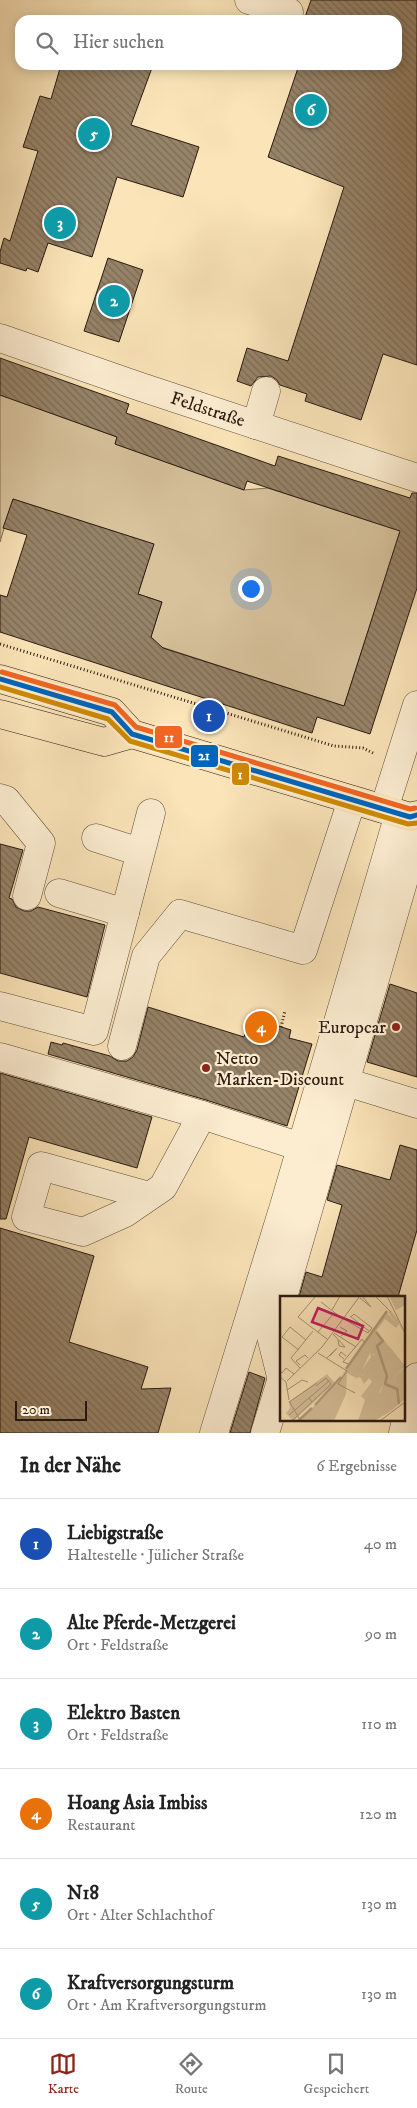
<!DOCTYPE html>
<html lang="de">
<head>
<meta charset="utf-8">
<style>
  :root { --surface:#fff; --page:#f2f2f2; --text:#222; --muted:#767676; --line:#e0e0e0; --accent:#8f2418 }
  body { margin:0; font-family:"IM FELL DW Pica",serif; background:var(--page); color:var(--text) }
  .scale { position:absolute; left:15px; bottom:12px; width:72px; box-sizing:border-box; padding-left:5px; border:2px solid #2a1a12; border-top:0; font-size:14px; line-height:18px; white-space:nowrap; color:#2a1a12; -webkit-text-stroke:4px #fcedd1; paint-order:stroke }
  .you { position:absolute; left:250px; top:588px; width:18px; height:18px; margin:-12px; border:4px solid #fff; border-radius:50%; background:#1a73e8; box-shadow:0 0 0 8px #1a73e833 }
  .badge { display:grid; place-items:center; width:32px; height:32px; border-radius:50%; background:var(--accent); color:#fff; font-size:16px; font-weight:700 }
  .pin { position:absolute; translate:-50% -50%; border:2px solid #fff; box-shadow:0 1px 5px #0006 }
  .list { margin:0; padding:0; list-style:none }
  h2 { display:flex; justify-content:space-between; align-items:center; height:65px; margin:0; padding:0 20px; font-size:21px }
  h2 small { font-size:16px; font-weight:400; color:var(--muted) }
  .list li { display:grid; grid-template-columns:32px 1fr auto; gap:15px; align-items:center; box-sizing:border-box; height:90px; padding:0 20px; border-top:1px solid var(--line) }
  .list b { display:block; font-size:19px; white-space:nowrap }
  .list p { margin:0; font-size:16px; white-space:nowrap; color:var(--muted) }
  .list em { font-size:16px; font-style:normal; color:var(--muted) }
  .icon { flex:none; width:28px; height:28px; fill:none; stroke:currentColor; stroke-width:2; stroke-linecap:round; stroke-linejoin:round }
  .map { position:relative; flex:none; width:417px; height:1433px; overflow:hidden }
  .search { position:absolute; background:var(--surface); box-shadow:0 2px 12px #0003; left:15px; right:15px; top:15px; height:55px; display:flex; align-items:center; gap:12px; box-sizing:border-box; padding:0 18px; border-radius:15px; color:var(--muted); font-size:19px }
  .sheet { height:605px; background:var(--surface) }
  nav { display:flex; justify-content:space-around; align-items:center; box-sizing:border-box; height:70px; border-top:1px solid var(--line); background:var(--surface); font-size:14px; color:var(--muted) }
  nav a { display:grid; justify-items:center; gap:2px }
  nav .on { color:var(--accent) }
  .map>svg:first-child { display:block }
  .garden { fill:#d7c29c; stroke:#806e57 }
  .building { fill:url(#building-back-hatch); stroke:#2a1a12 }
  .lines { fill:none; stroke-linecap:round; stroke-linejoin:round }
  .minor-casing { stroke:#5e4c3c; stroke-width:29 }
  .major-casing { stroke:#2a1a12; stroke-width:29 }
  .path { stroke:#2a1a12; stroke-width:3; stroke-dasharray:1 2.5; stroke-linecap:butt }
  .minor { stroke:#fcedd1; stroke-width:28 }
  .major { stroke:#fae4b8; stroke-width:28 }
  .bus-1-casing { stroke:#fcedd1; stroke-width:9 }
  .bus-2-casing { stroke:#fcedd1; stroke-width:9 }
  .bus-3-casing { stroke:#fcedd1; stroke-width:9 }
  .bus-1 { stroke:#0065bd; stroke-width:5 }
  .bus-2 { stroke:#ce8a04; stroke-width:5 }
  .bus-3 { stroke:#f26522; stroke-width:5 }
  .poi-dot { fill:#8f2418; stroke:#fcedd1; stroke-width:2 }
  .labels { text-anchor:middle; stroke-width:4.5; stroke-linejoin:round; paint-order:stroke }
  .street-label { font-size:18px; fill:#2a1a12; stroke:#fcedd1 }
  .poi-label { font-size:18px; fill:#2a1a12; stroke:#fcedd1; text-anchor:end }
  .inset-river { fill:none; stroke:#b39f80; stroke-width:2.5 }
  .inset-road { fill:none; stroke:#a79376; stroke-width:1 }
  .view { fill:#c2185b; fill-opacity:0.15; stroke:#c2185b; stroke-width:2.5 }
  .inset-edge { fill:none; stroke:#2a1a12; stroke-width:2.5 }
  .line-badge { stroke:#fcedd1; stroke-width:2 }
  .badge-label { font-size:14px; text-anchor:middle; font-weight:bold; fill:#fff }
</style>
</head>
<body>
<div class="map">
<svg width="417" height="1433" viewBox="0 0 417 1433">
  <defs>
    <pattern id="building-back-hatch" width="6" height="6" patternUnits="userSpaceOnUse" patternTransform="scale(1.25)"><rect width="6" height="6" fill="#968368"/><path d="M-1 5l2 2M0 0l6 6M5-1l2 2" fill="none" stroke="#7b6a54"/></pattern>
  </defs>
  <rect width="100%" height="100%" fill="#fae4b8"/>
  <filter id="stains"><feTurbulence type="fractalNoise" baseFrequency=".004" numOctaves="4"/><feColorMatrix values="0 0 0 0 .2 0 0 0 0 .09 0 0 0 0 .02 0 0 0 .5 -.17"/></filter>
  <radialGradient id="worn" r=".72"><stop offset=".6" stop-color="#630" stop-opacity="0"/><stop offset="1" stop-color="#630" stop-opacity=".3"/></radialGradient>
  <!-- garden -->
  <path class="garden" d="M0,395l117,42 -2,7 129,46 24,-2 132,43 -56,175 -195,-63 13,-41 -24,-8 15,-50 -140,-45 -13,43z"/>
  <!-- building -->
  <g class="building">
    <path d="M311,0h106v365l-34,-11 -22,66 -56,-19 2,-7 -27,-9 -3,-5 -6,-4 -13,1 -7,9 -14,-5 10,-33 41,13 56,-174 -76,-30 31,-92h98v-45h-93z"/>
    <path d="M61,65h92l-22,60 68,22 -16,50 -66,-20 -25,80 -44,-14 -10,29 -11,-4 -1,3 -26,-8v-11l4,-14 6,3 28,-90 -15,-4 17,-51 11,3z"/>
    <path d="M108,258l35,12 -24,72 -35,-11z"/>
    <path d="M0,358l129,46 -3,9 149,53 3,-10 132,42 2,-5h5v95l-47,146 -53,-17 -5,16 -312,-101v-37l7,2 20,-62 -24,-7 10,-29 141,45 -16,50 24,8 -11,35 12,11 181,58 56,-175 -153,-50 -3,9 -129,-46 2,-7 -117,-42z"/>
    <path d="M0,844l23,6 -14,48 3,1 4,8 8,4h7l7,-4 67,18 -18,72 -87,-24z"/>
    <path d="M390,984l27,9v84l-50,-15z"/>
    <path d="M148,1007l96,30 6,-20 41,13 -2,8 23,6 -25,82 -81,-26 -158,-46 3,-12 11,3 1,-2 47,13 8,5h9l6,-4 4,-7z"/>
    <path d="M0,1073l152,44 -15,51 -108,-31 -23,82h-6z"/>
    <path d="M400,1145l17,5v80l-19,67h-99l7,-25 16,5 20,-72 -15,-5 10,-35 53,15z"/>
    <path d="M0,1228l94,28 -25,86 79,25 -7,22 30,-1 -13,45h-158z"/>
    <path d="M249,1372l16,6 -15,55h-20z"/>
  </g>
  <g class="lines">
    <!-- minor casing -->
    <g class="minor-casing">
      <g id="minor">
        <path d="M249,0l40,12"/>
        <path d="M0,338l138,48 279,92"/>
        <path d="M256,425l10,-34"/>
        <path d="M0,798l6,2 35,43 -14,53"/>
        <path d="M384,809l33,-104"/>
        <path d="M96,838l44,14"/>
        <path d="M59,893l66,20"/>
        <path d="M0,1006l94,25 57,-218"/>
        <path d="M122,1046l24,-90 34,-42 123,36 49,-150"/>
        <path d="M0,1057l202,58 99,32"/>
        <path d="M346,1082l71,22"/>
        <path d="M149,1196l-108,-30 -15,51 57,15 42,-19 38,-26 39,-72"/>
        <path d="M283,1297l127,-439v-41"/>
        <path d="M281,1303l-10,33 10,40"/>
        <path d="M214,1433l70,-227 115,-392"/>
        <path d="M265,1433l16,-52"/>
        <path d="M403,1433l14,-56"/>
      </g>
    </g>
    <!-- major casing -->
    <g class="major-casing">
      <g id="major">
        <path d="M0,679l112,33 20,22 278,83 7,-2"/>
        <path d="M0,714l104,28 28,-8"/>
      </g>
    </g>
    <!-- path -->
    <g class="path">
      <path d="M0,644l334,102 29,2 12,6"/>
      <path d="M281,1027l4,-16"/>
    </g>
    <!-- minor -->
    <use href="#minor" class="minor"/>
    <!-- major -->
    <use href="#major" class="major"/>
    <!-- bus-1 casing -->
    <g class="bus-1-casing">
      <path id="bus-1" d="M0,679l112,33 20,22 278,83 7,-2"/>
    </g>
    <!-- bus-2 casing -->
    <g class="bus-2-casing">
      <path id="bus-2" d="M0,687l108,32 22,22 278,83 9,-1"/>
    </g>
    <!-- bus-3 casing -->
    <g class="bus-3-casing">
      <path id="bus-3" d="M2,672l113,33 21,22 274,82 5,-1"/>
    </g>
    <!-- bus-1 -->
    <use href="#bus-1" class="bus-1"/>
    <!-- bus-2 -->
    <use href="#bus-2" class="bus-2"/>
    <!-- bus-3 -->
    <use href="#bus-3" class="bus-3"/>
  </g>
  <!-- markers -->
  <g class="poi-dot">
    <circle cx="396" cy="1027" r="5"/>
    <circle cx="206" cy="1068" r="5"/>
  </g>
  <g class="labels">
    <!-- street labels -->
    <g class="street-label">
      <text transform="translate(208 409) rotate(18)" y="6">Feldstraße</text>
    </g>
    <!-- poi labels -->
    <g class="poi-label">
      <text x="386" y="1033">Europcar</text>
      <text x="216" y="1064" text-anchor="start">Netto<tspan x="216" dy="21">Marken-Discount</tspan></text>
    </g>
  </g>
  <!-- overview -->
  <g transform="translate(280 1296)">
    <rect width="125" height="125" fill="#fae4b8"/>
    <path d="M111,15l7,9 7,16 -6,-12 -3,4 -11,-9 -9,12 16,19 -12,8 7,18 -8,17 16,-3 3,15 -4,-28 11,-10v32l-14,12 -17,10h-16l7,-21 -4,-4 11,-14 -3,-4 -5,6 -4,-7 -4,1 4,-5 3,3 12,-21 -5,-2 -8,17 -15,3 -1,21 -12,27h-35l36,-36 52,-72 9,10 -8,-11z" fill="#d7c29c"/>
    <path d="M110,51l15,19 -11,11 4,28 -3,-15 -16,5 8,-19 -8,-20 12,-5zM90,57l5,3 -12,20 -3,-3 -4,5 -9,-5 5,-8 10,5 9,-13z" fill="#d7c29c"/>
    <path d="M109,0h16v9l-9,5z" fill="#d7c29c"/>
    <path d="M47,78l8,9 -42,38 -7,-8 4,-5 -1,-6z" fill="#d7c29c"/>
    <path class="inset-river" d="M96,36l7,9 -6,5 10,30 -2,8 12,5 2,15M66,73l41,-58M35,109l26,-28M18,125l14,-13"/>
    <path class="inset-road" d="M95,0l16,16M107,0l18,37M35,1l-17,20 29,22M80,2l11,9 -9,-11M41,6l22,17M52,14l8,-14M70,20l19,15M71,21l3,-3 18,14 -4,5M64,23l24,14M60,31l7,4 -6,5M38,36l16,-19M54,37l22,14M53,38l12,13 -6,-1 -1,-6M19,54l-17,-13 8,-10 16,13M38,57l29,18 -9,13 17,9M47,62l10,-10 -7,8M64,63l-5,-4 2,-3 5,4M69,68l-6,-2 19,-23 2,3M20,69l-4,-4 9,-6 3,3M20,72l-9,-10 22,-27M0,75l2,2 4,-5 8,6M0,81l6,5 3,18M7,85l35,-34 38,-51M7,94l15,-10 6,2M9,105l10,17M9,106l28,-19M32,106l-3,-4 20,-17M9,119l20,-17M13,124l38,-36 -5,-6 -10,8M100,125l25,-19"/>
    <path class="view" d="M38,12l45,18 -5,13 -46,-17z"/>
    <rect width="125" height="125" class="inset-edge"/>
  </g>
  <g class="line-badge">
    <rect x="154" y="725" width="29" height="24" rx="5" fill="#f26522"/>
    <rect x="190" y="744" width="29" height="24" rx="5" fill="#0065bd"/>
    <rect x="231" y="762" width="19" height="24" rx="5" fill="#ce8a04"/>
  </g>
  <g class="badge-label">
    <text x="169" y="742">11</text>
    <text x="204" y="760">21</text>
    <text x="240" y="779">1</text>
  </g>
  <rect width="100%" height="100%" filter="url(#stains)"/>
  <rect width="100%" height="100%" fill="url(#worn)"/>
</svg>
<div class="scale">20 m</div>
<div class="you"></div>
<div class="pin badge" style="left:209px;top:716px;background:#1a4fb4">1</div>
<div class="pin badge" style="left:114px;top:301px;background:#0f9aa8">2</div>
<div class="pin badge" style="left:60px;top:223px;background:#0f9aa8">3</div>
<div class="pin badge" style="left:261px;top:1027px;background:#e8710a">4</div>
<div class="pin badge" style="left:94px;top:134px;background:#0f9aa8">5</div>
<div class="pin badge" style="left:311px;top:110px;background:#0f9aa8">6</div>
<div class="search"><svg class="icon" aria-label="search" viewBox="0 0 24 24"><circle cx="10" cy="10" r="6"/><path d="M15 15l6 6"/></svg>Hier suchen</div>
</div>
<section class="sheet">
<h2>In der Nähe<small>6 Ergebnisse</small></h2>
<ul class="list">
<li><span class="badge" style="background:#1a4fb4">1</span><div><b>Liebigstraße</b><p>Haltestelle · Jülicher Straße</p></div><em>40 m</em></li>
<li><span class="badge" style="background:#0f9aa8">2</span><div><b>Alte Pferde-Metzgerei</b><p>Ort · Feldstraße</p></div><em>90 m</em></li>
<li><span class="badge" style="background:#0f9aa8">3</span><div><b>Elektro Basten</b><p>Ort · Feldstraße</p></div><em>110 m</em></li>
<li><span class="badge" style="background:#e8710a">4</span><div><b>Hoang Asia Imbiss</b><p>Restaurant</p></div><em>120 m</em></li>
<li><span class="badge" style="background:#0f9aa8">5</span><div><b>N18</b><p>Ort · Alter Schlachthof</p></div><em>130 m</em></li>
<li><span class="badge" style="background:#0f9aa8">6</span><div><b>Kraftversorgungsturm</b><p>Ort · Am Kraftversorgungsturm</p></div><em>130 m</em></li>
</ul>
</section>
<nav>
<a class="on"><svg class="icon" aria-label="map" viewBox="0 0 24 24"><path d="M3 6l6-2 6 2 6-2v14l-6 2-6-2-6 2zM9 4v14M15 6v14"/></svg>Karte</a>
<a><svg class="icon" aria-label="directions" viewBox="0 0 24 24"><path d="M12 3l9 9-9 9-9-9zM9 14v-3h6M13 9l2 2-2 2"/></svg>Route</a>
<a><svg class="icon" aria-label="saved" viewBox="0 0 24 24"><path d="M7 4h10v16l-5-4-5 4z"/></svg>Gespeichert</a>
</nav>
</body>
</html>
